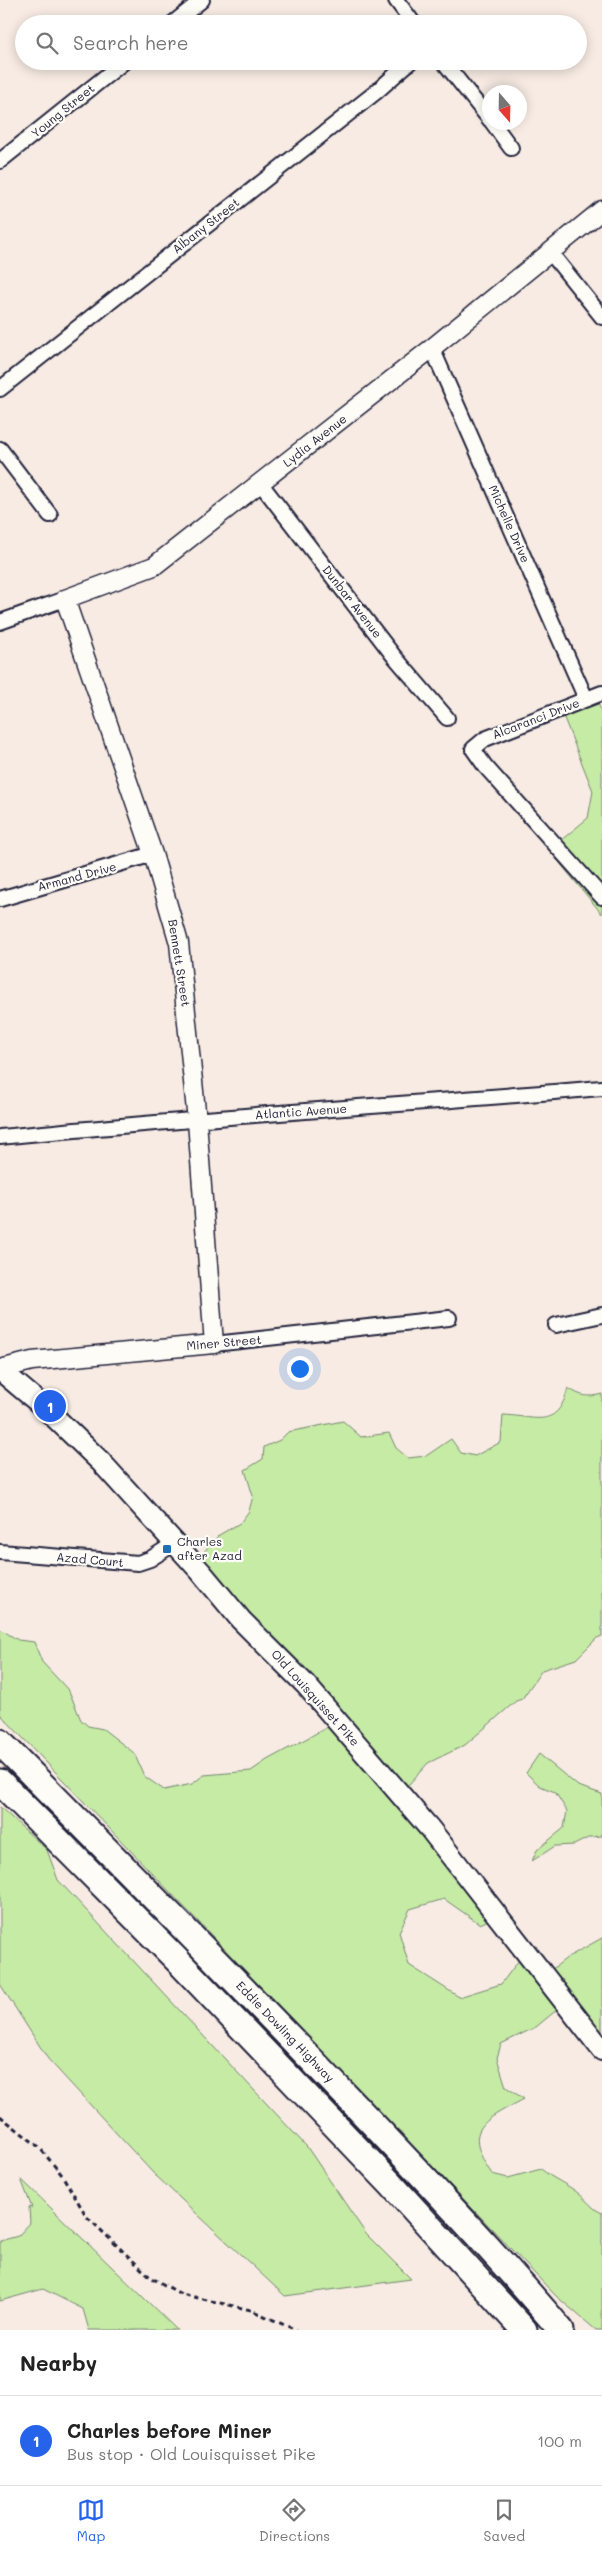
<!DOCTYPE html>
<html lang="en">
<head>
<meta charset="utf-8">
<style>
  :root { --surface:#fff; --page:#f2f2f2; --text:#222; --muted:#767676; --line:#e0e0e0; --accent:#2563eb }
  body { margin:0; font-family:Mali,sans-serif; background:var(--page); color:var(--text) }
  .compass { position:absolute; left:482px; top:85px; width:45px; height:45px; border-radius:50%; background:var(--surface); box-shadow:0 2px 12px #0003; rotate:160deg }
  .you { position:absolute; left:299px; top:1368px; width:18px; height:18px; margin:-12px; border:4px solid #fff; border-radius:50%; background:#1a73e8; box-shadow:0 0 0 8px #1a73e833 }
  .badge { display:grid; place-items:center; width:32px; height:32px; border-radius:50%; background:var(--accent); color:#fff; font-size:16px; font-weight:700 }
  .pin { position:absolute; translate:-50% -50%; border:2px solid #fff; box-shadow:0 1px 5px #0006 }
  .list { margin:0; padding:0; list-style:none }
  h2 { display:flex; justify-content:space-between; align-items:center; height:65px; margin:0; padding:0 20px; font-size:21px }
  h2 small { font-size:16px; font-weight:400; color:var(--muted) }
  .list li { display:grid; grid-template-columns:32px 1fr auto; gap:15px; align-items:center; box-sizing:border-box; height:90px; padding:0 20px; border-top:1px solid var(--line) }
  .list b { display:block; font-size:19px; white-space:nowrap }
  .list p { margin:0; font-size:16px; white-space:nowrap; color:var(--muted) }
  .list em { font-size:16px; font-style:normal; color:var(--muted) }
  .icon { flex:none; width:28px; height:28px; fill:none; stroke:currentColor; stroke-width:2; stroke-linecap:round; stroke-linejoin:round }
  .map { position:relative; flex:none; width:602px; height:2330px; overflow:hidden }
  .search { position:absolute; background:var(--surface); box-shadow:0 2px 12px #0003; left:15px; right:15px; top:15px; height:55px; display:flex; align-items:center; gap:12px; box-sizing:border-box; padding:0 18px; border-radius:28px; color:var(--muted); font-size:19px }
  .sheet { height:155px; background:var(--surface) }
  nav { display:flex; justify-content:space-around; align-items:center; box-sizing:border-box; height:70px; border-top:1px solid var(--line); background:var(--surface); font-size:14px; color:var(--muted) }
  nav a { display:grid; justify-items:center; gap:2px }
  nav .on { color:var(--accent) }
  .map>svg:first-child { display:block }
  .green { fill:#c6eba5; stroke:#748670 }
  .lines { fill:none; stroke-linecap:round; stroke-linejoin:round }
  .minor-casing { stroke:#22223b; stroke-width:18 }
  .tertiary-casing { stroke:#22223b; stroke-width:21 }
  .secondary-casing { stroke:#22223b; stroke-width:24 }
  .motorway-casing { stroke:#22223b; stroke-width:29 }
  .path { stroke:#22223b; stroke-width:3; stroke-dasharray:5 4; stroke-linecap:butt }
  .minor { stroke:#fdfcf7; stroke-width:14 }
  .tertiary { stroke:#fdfcf7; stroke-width:18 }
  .secondary { stroke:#fdfcf7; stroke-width:20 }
  .motorway { stroke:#fdfcf7; stroke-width:25 }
  .poi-dot { fill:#1f6fb2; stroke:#fdfcf7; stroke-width:2 }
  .labels { text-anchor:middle; stroke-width:4.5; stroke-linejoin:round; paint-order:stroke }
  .street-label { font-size:12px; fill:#22223b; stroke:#fdfcf7 }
  .poi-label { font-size:12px; fill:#22223b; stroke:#fdfcf7; text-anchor:start }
</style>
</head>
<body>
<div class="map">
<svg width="602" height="2330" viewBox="0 0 602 2330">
  <rect width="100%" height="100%" fill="#f7ebe3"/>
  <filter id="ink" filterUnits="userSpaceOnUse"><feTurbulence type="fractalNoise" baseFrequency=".02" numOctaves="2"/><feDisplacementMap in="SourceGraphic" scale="10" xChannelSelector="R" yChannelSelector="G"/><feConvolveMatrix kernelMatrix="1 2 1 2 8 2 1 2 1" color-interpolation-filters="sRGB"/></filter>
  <g filter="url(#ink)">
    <!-- green -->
    <g class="green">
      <path d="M594,694l8,19v201l-53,-64 39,-32 5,-27 -33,-83z"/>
      <path d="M568,1388c12,8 20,10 34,6v242l-5,2 -21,21 -34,11 -20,29 -6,2 -51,44 -37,18 -27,30 96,123 -17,8 -36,-25 -34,10 -11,23 10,33 50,32 42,-13 24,-32 21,22 22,-17 34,-19v114l-38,-48 -28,23 -35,17 -4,14 9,29 18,12c-39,21 -64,29 -32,75l16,4 33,-9c12,10 26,15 37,24 9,7 13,15 24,20v117h-6l-40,-34 -556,-582v-85l18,11 16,2 8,20 27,29 12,29 7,6 15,3 31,24 10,23 20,14 28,-6 12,-9 47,-4 16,-11 68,-37 -141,-160 25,-28 21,-12 9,-12 4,-15 -8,-26 18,-11 1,-12 16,-7 8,-8 55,-11 18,16 28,-4 7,15 12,10 18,-2 25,-17 10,14 14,3 26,-14 2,-27c32,1 54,16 65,-27z"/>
      <path d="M539,1754l39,32 24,8v42l-12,1 -16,8 -19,1 -23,15 5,-11 27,-22 3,-17 -12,-19 -15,-6 -14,-13z"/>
      <path d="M0,1807l47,43 11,30 249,267 59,87 45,45 -126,17 -132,-123 -105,-114 -48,-75z"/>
      <path d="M21,2179l156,151h-88l-6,-21 -40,-20 -43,12v-60l18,-5 12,-13 -1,-16 3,1z"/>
    </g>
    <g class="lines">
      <!-- minor casing -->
      <g class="minor-casing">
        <g id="minor">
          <path d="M396,0l18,24"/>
          <path d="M172,24l30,-24"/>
          <path d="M443,61l47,59"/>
          <path d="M492,122l19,26"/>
          <path d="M0,161l125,-100"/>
          <path d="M550,252l52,65"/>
          <path d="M432,348l154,351"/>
          <path d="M0,389l376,-297 35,-31"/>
          <path d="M0,449l50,66"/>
          <path d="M261,484l132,171 54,63"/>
          <path d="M0,622l65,-23"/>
          <path d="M602,693l-117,46 -12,10 12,17 117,131"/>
          <path d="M0,899l153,-45"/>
          <path d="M0,1137c200,-20 401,-32 602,-49"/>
          <path d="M556,1325l46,-10"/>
          <path d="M214,1344l235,-26"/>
          <path d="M0,1552l138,11 12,-4 25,-16"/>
        </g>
      </g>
      <!-- tertiary casing -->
      <g class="tertiary-casing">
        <path id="tertiary" d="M0,1369l32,-8 182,-17 -17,-223 -18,-178 -26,-89 -88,-255 89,-33 278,-218 170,-138"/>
      </g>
      <!-- secondary casing -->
      <g class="secondary-casing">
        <path id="secondary" d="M0,1370l44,37 57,55 100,110 40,48 65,65 124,144 172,221"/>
      </g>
      <!-- motorway casing -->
      <g class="motorway-casing">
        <g id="motorway">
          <path d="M0,1742c118,119 236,238 351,359 72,75 143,150 210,229"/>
          <path d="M0,1782l176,177 214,224 134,147"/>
        </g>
      </g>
      <!-- path -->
      <path class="path" d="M0,2116l39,31 23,28 25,42 63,60 31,17 70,16 45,20"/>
      <!-- minor -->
      <use href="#minor" class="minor"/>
      <!-- tertiary -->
      <use href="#tertiary" class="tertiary"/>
      <!-- secondary -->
      <use href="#secondary" class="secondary"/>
      <!-- motorway -->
      <use href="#motorway" class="motorway"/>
    </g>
  </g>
  <!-- markers -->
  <rect class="poi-dot" x="162" y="1544" width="10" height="10" rx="2.5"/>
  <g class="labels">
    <!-- street labels -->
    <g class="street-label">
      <text transform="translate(63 111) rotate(-39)" y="4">Young Street</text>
      <text transform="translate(206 226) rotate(-38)" y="4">Albany Street</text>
      <text transform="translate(315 441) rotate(-38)" y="4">Lydia Avenue</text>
      <text transform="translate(509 524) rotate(66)" y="4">Michelle Drive</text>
      <text transform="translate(352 602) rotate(52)" y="4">Dunbar Avenue</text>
      <text transform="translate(536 719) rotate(-21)" y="4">Alcaranci Drive</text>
      <text transform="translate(77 877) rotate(-15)" y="4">Armand Drive</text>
      <text transform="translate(179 963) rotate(81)" y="4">Bennett Street</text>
      <text transform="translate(301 1112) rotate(-4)" y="4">Atlantic Avenue</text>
      <text transform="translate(224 1343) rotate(-5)" y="4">Miner Street</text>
      <text transform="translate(90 1560) rotate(5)" y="4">Azad Court</text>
      <text transform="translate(315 1698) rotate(48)" y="4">Old Louisquisset Pike</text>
      <text transform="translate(285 2032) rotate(46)" y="4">Eddie Dowling Highway</text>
    </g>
    <!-- poi labels -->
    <g class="poi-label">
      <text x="177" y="1546">Charles<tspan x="177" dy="14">after Azad</tspan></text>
    </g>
  </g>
</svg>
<svg class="compass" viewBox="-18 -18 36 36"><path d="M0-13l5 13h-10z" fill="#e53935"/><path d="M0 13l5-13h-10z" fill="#767676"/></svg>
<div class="you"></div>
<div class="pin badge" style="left:50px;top:1406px">1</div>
<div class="search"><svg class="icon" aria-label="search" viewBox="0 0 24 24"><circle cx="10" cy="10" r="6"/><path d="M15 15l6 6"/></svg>Search here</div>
</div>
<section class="sheet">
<h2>Nearby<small></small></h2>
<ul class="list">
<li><span class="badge">1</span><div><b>Charles before Miner</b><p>Bus stop · Old Louisquisset Pike</p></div><em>100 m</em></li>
</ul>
</section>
<nav>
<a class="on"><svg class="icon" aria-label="map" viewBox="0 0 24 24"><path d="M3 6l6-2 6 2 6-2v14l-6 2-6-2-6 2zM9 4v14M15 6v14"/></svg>Map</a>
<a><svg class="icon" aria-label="directions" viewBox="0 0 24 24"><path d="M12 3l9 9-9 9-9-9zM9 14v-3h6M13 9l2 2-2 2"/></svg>Directions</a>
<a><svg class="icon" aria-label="saved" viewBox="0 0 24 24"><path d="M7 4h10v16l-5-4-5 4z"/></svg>Saved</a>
</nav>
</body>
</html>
